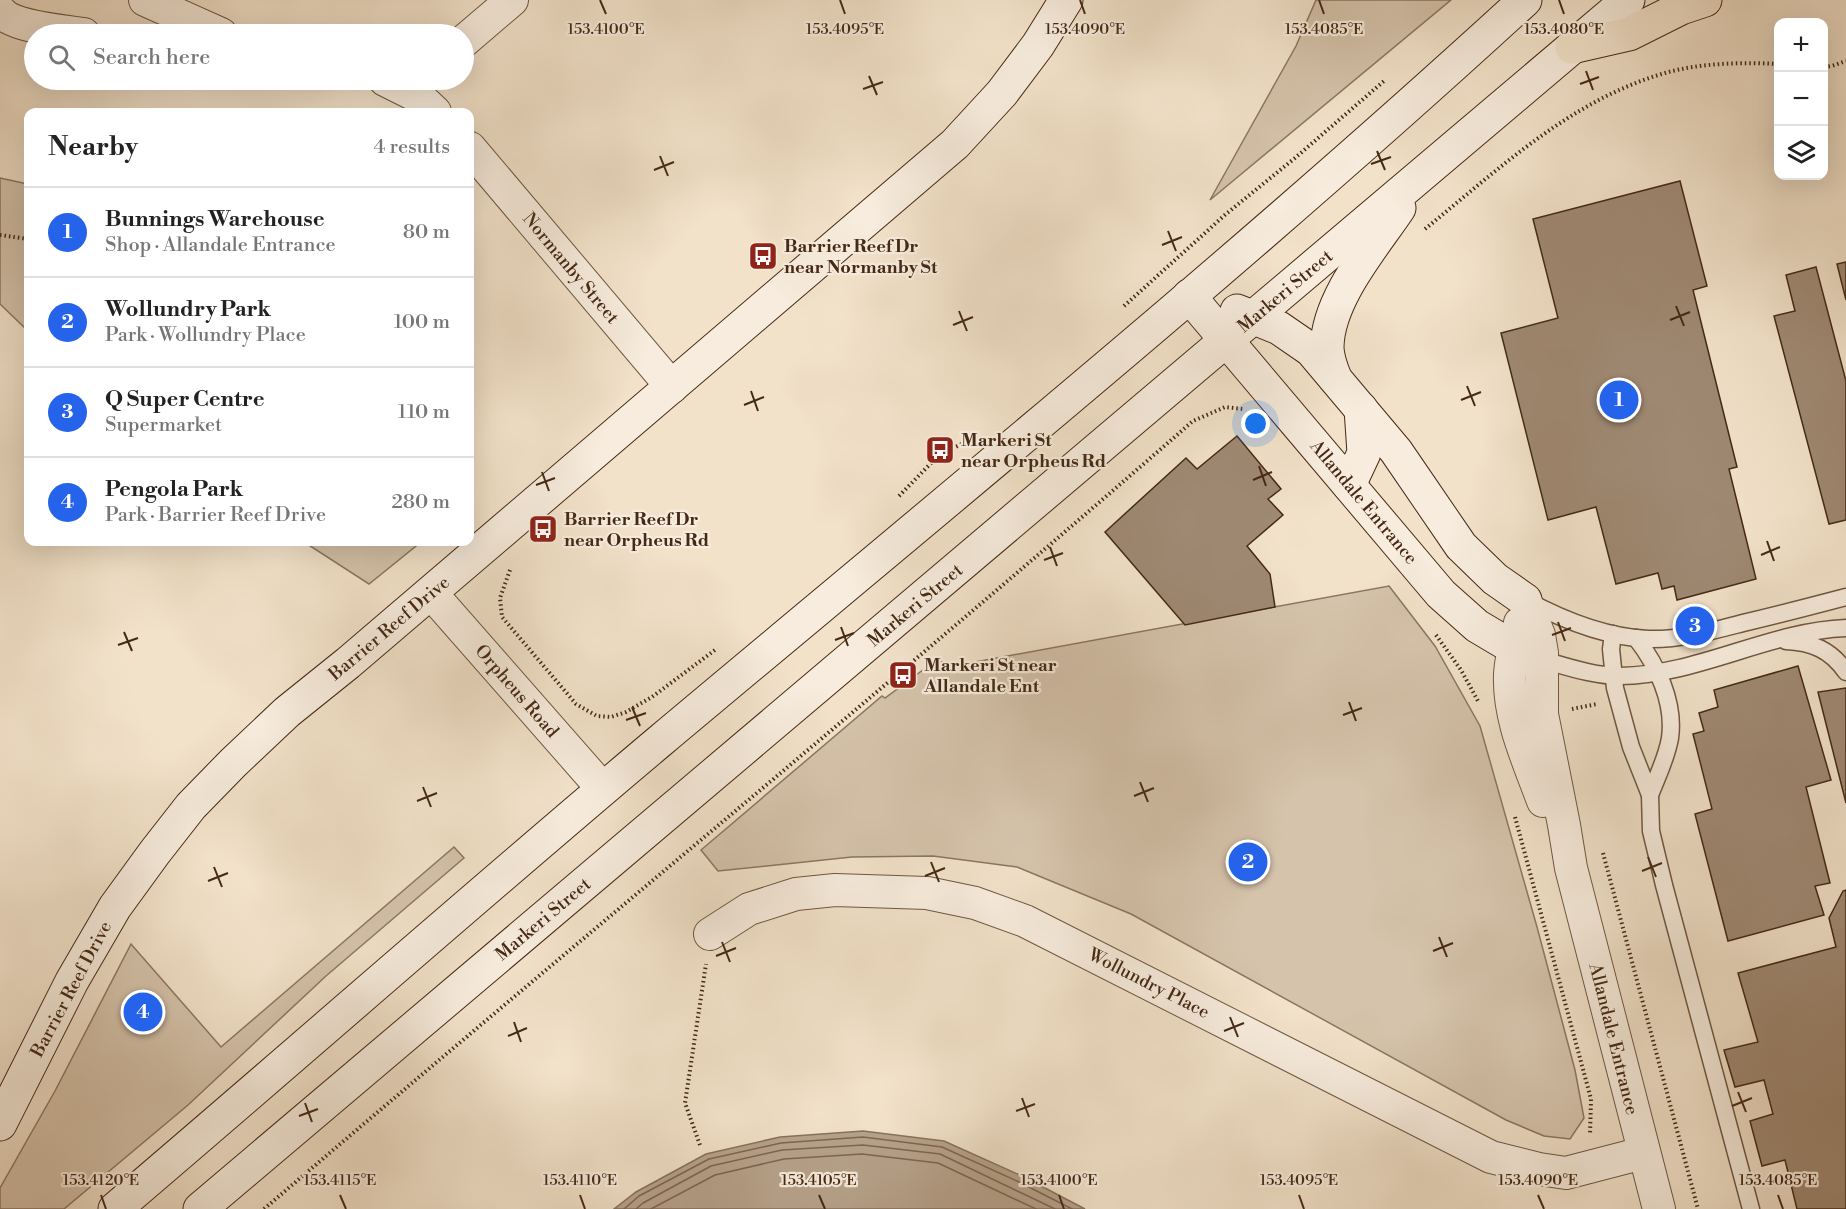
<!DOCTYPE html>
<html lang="en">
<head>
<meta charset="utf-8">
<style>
  :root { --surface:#fff; --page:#f2f2f2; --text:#222; --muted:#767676; --line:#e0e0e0; --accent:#2563eb }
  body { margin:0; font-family:"Libre Bodoni",serif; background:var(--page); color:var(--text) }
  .controls { position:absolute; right:18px; top:18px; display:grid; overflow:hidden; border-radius:12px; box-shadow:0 6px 24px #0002 }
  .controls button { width:54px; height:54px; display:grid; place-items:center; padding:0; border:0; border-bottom:2px solid var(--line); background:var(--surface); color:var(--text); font:30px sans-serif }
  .you { position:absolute; left:1256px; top:424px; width:21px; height:21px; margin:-15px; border:4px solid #fff; border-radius:50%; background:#1a73e8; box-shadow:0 0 0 9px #1a73e833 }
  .badge { display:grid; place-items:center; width:39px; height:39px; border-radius:50%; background:var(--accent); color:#fff; font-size:20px; font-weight:700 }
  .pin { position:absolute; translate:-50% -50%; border:3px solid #fff; box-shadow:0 2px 6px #0006 }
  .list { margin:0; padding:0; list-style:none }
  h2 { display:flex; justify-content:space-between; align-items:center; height:78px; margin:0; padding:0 24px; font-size:26px }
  h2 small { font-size:20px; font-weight:400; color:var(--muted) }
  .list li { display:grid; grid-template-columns:39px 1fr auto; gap:18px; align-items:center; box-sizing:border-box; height:90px; padding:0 24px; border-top:2px solid var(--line) }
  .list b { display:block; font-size:22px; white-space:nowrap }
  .list p { margin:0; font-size:20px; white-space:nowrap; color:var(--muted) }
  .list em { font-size:20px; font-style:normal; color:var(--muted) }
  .icon { flex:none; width:33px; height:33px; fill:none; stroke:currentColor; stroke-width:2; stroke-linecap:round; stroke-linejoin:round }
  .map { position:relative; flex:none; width:1846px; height:1209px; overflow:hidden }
  .search { position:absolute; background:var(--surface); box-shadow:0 6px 24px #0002; left:24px; top:24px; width:450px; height:66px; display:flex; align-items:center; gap:15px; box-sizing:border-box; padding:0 21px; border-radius:33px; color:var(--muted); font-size:22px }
  .panel { position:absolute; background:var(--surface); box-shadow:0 6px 24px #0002; left:24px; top:108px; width:450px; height:438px; border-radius:12px }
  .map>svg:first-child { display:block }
  .green { fill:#d5c3ab; stroke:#8d7660; stroke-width:1.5 }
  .water { fill:#b7a38c; stroke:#89725c; stroke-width:1.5 }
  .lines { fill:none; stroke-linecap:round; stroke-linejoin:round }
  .shore { stroke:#7e6650; stroke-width:1.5 }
  .building { fill:#9f8973; stroke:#452915; stroke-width:1.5 }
  .lane-casing { stroke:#705742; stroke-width:19 }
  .street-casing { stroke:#705742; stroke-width:34 }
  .secondary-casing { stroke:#452915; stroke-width:35 }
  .primary-casing { stroke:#452915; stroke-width:35 }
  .path { stroke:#452915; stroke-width:4; stroke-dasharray:1.5 3; stroke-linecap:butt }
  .lane { stroke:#f7ecdd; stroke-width:16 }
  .street { stroke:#f7ecdd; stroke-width:32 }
  .secondary { stroke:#f7ecdd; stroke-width:33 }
  .primary { stroke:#f2e2ca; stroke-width:33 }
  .ticks { fill:none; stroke:#452915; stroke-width:2 }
  .labels { text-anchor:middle; stroke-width:4.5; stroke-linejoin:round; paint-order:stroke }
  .poi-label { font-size:18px; font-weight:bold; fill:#452915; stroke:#f7ecdd; text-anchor:start }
  .street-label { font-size:18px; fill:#452915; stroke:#f7ecdd }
  .ticks-label { font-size:15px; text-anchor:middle; fill:#452915; stroke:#f7ecdd; stroke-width:4.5; stroke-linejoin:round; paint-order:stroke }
</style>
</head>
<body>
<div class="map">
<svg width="1846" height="1209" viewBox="0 0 1846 1209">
  <rect width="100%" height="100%" fill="#f2e2ca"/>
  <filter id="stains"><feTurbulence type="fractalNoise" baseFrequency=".00333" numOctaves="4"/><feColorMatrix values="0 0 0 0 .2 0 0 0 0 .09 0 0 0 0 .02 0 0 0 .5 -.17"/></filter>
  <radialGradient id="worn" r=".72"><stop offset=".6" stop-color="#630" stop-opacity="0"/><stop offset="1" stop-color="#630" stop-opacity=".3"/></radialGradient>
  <!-- green -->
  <g class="green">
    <path d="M1316,0h135l-241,200 86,-154z"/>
    <path d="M0,178l28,6v147l-28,-27z"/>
    <path d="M304,542h117l-52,42z"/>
    <path d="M1389,586l46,60 45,80 57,201 38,143 9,48 -14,21 -26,-3 -38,-16 -375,-206 -114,-47 -84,-11 -81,1 -134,14 -17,-21 181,-154 3,2 50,-37 29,3z"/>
    <path d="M454,847l10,11 -138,118 -138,129 -124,104h-64v-21l55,-97 76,-147 90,103z"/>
  </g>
  <!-- water -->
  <path class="water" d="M863,1131l81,10 78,35 63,33h-471l22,-17 70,-38 74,-17z"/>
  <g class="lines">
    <!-- shore -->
    <g class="shore">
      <path d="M624,1209l15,-13 70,-37 72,-16 82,-6 79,10 77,35 53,27"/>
      <path d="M636,1209l7,-6 68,-37 71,-16 81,-5 77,9 115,55"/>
      <path d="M651,1209l64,-34 69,-16 78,-5 76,9 98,46"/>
    </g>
  </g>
  <!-- building -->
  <g class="building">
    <path d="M1680,181l27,105 -14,4 44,177 -8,2 27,110 -79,21 -3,-14 -12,3 -4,-16 -42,11 -20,-77 -48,13 -47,-187 57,-15 -25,-99z"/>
    <path d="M1846,262v38l-9,-36z"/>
    <path d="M1816,267l30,114v139l-17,4 -55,-208 21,-5 -9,-36z"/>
    <path d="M1237,436l44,53 -13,10 15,16 -36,31 23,28 5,33 -90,18 -80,-93 81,-74 11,11z"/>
    <path d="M1798,666l33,114 -25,7 24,96 -15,3 9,29 -96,26 -33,-127 17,-5 -19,-75 11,-3 -5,-18 19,-6 -4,-17z"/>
    <path d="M1846,688v115l-28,-111z"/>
    <path d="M1846,890v319h-49l-12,-49 -23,6 -12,-45 23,-7 -9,-34 -29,7 -11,-37 34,-8 -20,-69 98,-26 -7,-29 14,-27z"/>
  </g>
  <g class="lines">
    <!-- lane casing -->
    <g class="lane-casing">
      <g id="lane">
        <path d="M1526,600c37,20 79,37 122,39 32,1 64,-8 95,-16 34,-8 69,-17 103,-26"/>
        <path d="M1613,634l-2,15 4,39 16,59 19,48 1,36 13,54 87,324"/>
        <path d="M1636,638c21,27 39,64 34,100 -3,19 -13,39 -20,57"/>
        <path d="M1786,641c26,1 45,9 60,31"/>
        <path d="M1543,660c25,7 51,16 77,16 78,-1 149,-45 226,-48"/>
      </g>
    </g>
    <!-- street casing -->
    <g class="street-casing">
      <g id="street">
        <path d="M145,0l76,34"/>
        <path d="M0,11c12,16 64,20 84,23"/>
        <path d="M464,41l48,-41"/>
        <path d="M385,80l34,17 16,15"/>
        <path d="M470,148l202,239"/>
        <path d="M431,593l172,196"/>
        <path d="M1525,600l14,35 3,18v61l22,111 7,43 88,341"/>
        <path d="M1520,623c-4,17 -9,33 -10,51 -2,44 18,86 33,127"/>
        <path d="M710,934l39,-25 47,-15 39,-4 92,3 48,10 50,18 466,236 48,12 27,4 77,-20"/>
      </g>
    </g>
    <!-- secondary casing -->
    <g class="secondary-casing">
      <g id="secondary">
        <path d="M1189,296l252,298 36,32 37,22"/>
        <path d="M1237,311l42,17 32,22 85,101 65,95 34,33 30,21"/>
        <path d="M1335,378c-4,-10 -8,-20 -8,-31 1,-49 46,-100 72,-139"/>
        <path d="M1349,485l15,-32 -3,-44"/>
        <path d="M0,1124l72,-143 43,-74 40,-55 36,-46 42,-43 54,-51 61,-49 607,-519 47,-51 36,-48 28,-45"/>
        <path d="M115,1209c182,-155 362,-314 545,-468 291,-244 585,-484 865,-741"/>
        <path d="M200,1209l1428,-1209"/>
      </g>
    </g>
    <!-- primary casing -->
    <g class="primary-casing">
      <path id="primary" d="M1572,47l57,-13 52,-26 24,-8"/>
    </g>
    <!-- path -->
    <g class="path">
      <path d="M1824,67l8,-1 14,-5"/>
      <path d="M1425,229c74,-60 146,-129 240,-156 35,-10 77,-11 113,-9"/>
      <path d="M0,235l28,4"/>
      <path d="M1124,306l102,-92 69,-56 89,-77"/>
      <path d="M899,496l41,-42 24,-11"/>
      <path d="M510,570l-10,28 2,19 74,87 21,12 14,1 15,-5 26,-15 63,-47"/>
      <path d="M1436,635l25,35 17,31"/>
      <path d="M1572,709l25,-5"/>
      <path d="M1515,817l76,282 -1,36"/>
      <path d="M1603,853l95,356"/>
      <path d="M700,1145l-15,-42 21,-139"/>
      <path d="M264,1209c308,-264 623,-521 929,-788l32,-14 18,2"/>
    </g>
    <!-- lane -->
    <use href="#lane" class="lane"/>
    <!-- street -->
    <use href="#street" class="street"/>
    <!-- secondary -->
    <use href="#secondary" class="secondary"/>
    <!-- primary -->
    <use href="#primary" class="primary"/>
  </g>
  <!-- ticks -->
  <path class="ticks" d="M600,0l6,14M840,0l5,14M1080,0l5,14M1319,0l5,14M1559,0l5,14M1586,71l7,19M869,76l8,19M1580,84l19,-7M863,89l20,-7M1377,151l8,19M660,156l8,20M1371,164l20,-7M654,170l20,-8M1168,231l8,20M1162,245l20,-8M1676,306l8,20M959,311l8,20M1670,320l20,-8M953,325l20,-8M1467,386l8,20M751,391l7,20M1461,400l20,-8M744,405l20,-8M1259,466l7,20M542,472l7,19M1253,480l19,-8M536,485l19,-7M1767,541l7,20M1050,547l7,19M1761,555l19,-8M1044,560l19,-7M1558,622l7,19M841,627l7,19M124,632l8,19M1552,635l19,-7M835,640l19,-7M118,645l20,-7M1349,702l7,19M632,707l8,19M1343,715l19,-7M626,720l20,-7M1140,782l8,20M423,787l8,20M1134,796l20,-8M417,801l20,-8M1648,857l8,20M931,862l8,20M214,867l8,20M1642,871l20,-8M925,876l20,-8M208,881l20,-8M1439,937l8,20M722,942l8,20M1433,951l20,-8M716,956l20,-8M1230,1017l8,20M514,1022l7,20M1224,1031l20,-8M508,1036l19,-8M1738,1092l8,20M1022,1098l7,19M305,1103l7,19M1732,1106l20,-8M1016,1111l19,-7M299,1116l19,-7M101,1195l5,14M340,1195l6,14M580,1195l5,14M819,1195l6,14M1059,1195l5,14M1299,1195l5,14M1538,1195l6,14M1778,1195l5,14"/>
  <!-- icons -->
  <defs>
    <g id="bus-square" transform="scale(1.5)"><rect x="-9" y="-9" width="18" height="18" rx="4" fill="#8f2418" stroke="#f7ecdd"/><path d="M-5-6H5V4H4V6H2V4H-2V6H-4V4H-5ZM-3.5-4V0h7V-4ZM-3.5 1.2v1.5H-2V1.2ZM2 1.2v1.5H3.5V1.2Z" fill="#fff"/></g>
  </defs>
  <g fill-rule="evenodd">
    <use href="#bus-square" x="763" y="256"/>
    <use href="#bus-square" x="940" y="450"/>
    <use href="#bus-square" x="543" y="529"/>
    <use href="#bus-square" x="903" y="675"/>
  </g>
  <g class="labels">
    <!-- poi labels -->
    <g class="poi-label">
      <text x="784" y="252">Barrier Reef Dr<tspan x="784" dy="21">near Normanby St</tspan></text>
      <text x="961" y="446">Markeri St<tspan x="961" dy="21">near Orpheus Rd</tspan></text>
      <text x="564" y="525">Barrier Reef Dr<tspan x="564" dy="21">near Orpheus Rd</tspan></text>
      <text x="924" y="671">Markeri St near<tspan x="924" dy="21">Allandale Ent</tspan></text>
    </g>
    <!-- street labels -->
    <g class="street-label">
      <text transform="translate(571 268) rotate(50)" y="6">Normanby Street</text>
      <text transform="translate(1285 291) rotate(-40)" y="6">Markeri Street</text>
      <text transform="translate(1364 502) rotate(50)" y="6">Allandale Entrance</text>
      <text transform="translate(915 605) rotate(-40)" y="6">Markeri Street</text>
      <text transform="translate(389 628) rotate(-40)" y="6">Barrier Reef Drive</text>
      <text transform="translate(517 691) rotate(49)" y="6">Orpheus Road</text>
      <text transform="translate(543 919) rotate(-40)" y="6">Markeri Street</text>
      <text transform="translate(1149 983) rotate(27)" y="6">Wollundry Place</text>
      <text transform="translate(71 989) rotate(-62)" y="6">Barrier Reef Drive</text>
      <text transform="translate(1614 1039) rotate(76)" y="6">Allandale Entrance</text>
    </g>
  </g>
  <g class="ticks-label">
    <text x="606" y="34">153.4100°E</text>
    <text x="845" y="34">153.4095°E</text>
    <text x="1085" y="34">153.4090°E</text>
    <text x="1324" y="34">153.4085°E</text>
    <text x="1564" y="34">153.4080°E</text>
    <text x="101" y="1185">153.4120°E</text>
    <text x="340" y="1185">153.4115°E</text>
    <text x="580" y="1185">153.4110°E</text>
    <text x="819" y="1185">153.4105°E</text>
    <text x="1059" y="1185">153.4100°E</text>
    <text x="1299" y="1185">153.4095°E</text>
    <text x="1538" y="1185">153.4090°E</text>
    <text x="1778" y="1185">153.4085°E</text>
  </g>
  <rect width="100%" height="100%" filter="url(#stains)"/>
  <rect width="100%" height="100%" fill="url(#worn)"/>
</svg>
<div class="controls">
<button>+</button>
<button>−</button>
<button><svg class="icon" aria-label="layers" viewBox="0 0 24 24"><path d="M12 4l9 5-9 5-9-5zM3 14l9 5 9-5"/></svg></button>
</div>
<div class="you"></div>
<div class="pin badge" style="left:1619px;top:400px">1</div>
<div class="pin badge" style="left:1248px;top:862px">2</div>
<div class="pin badge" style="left:1695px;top:626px">3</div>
<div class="pin badge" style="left:143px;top:1012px">4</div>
<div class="search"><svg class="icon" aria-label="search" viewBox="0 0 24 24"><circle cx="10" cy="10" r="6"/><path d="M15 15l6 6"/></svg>Search here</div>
<section class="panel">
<h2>Nearby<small>4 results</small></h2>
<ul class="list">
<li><span class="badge">1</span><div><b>Bunnings Warehouse</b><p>Shop · Allandale Entrance</p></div><em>80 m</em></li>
<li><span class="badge">2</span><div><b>Wollundry Park</b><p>Park · Wollundry Place</p></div><em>100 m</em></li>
<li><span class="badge">3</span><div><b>Q Super Centre</b><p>Supermarket</p></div><em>110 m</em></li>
<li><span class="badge">4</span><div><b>Pengola Park</b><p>Park · Barrier Reef Drive</p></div><em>280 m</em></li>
</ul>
</section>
</div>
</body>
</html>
